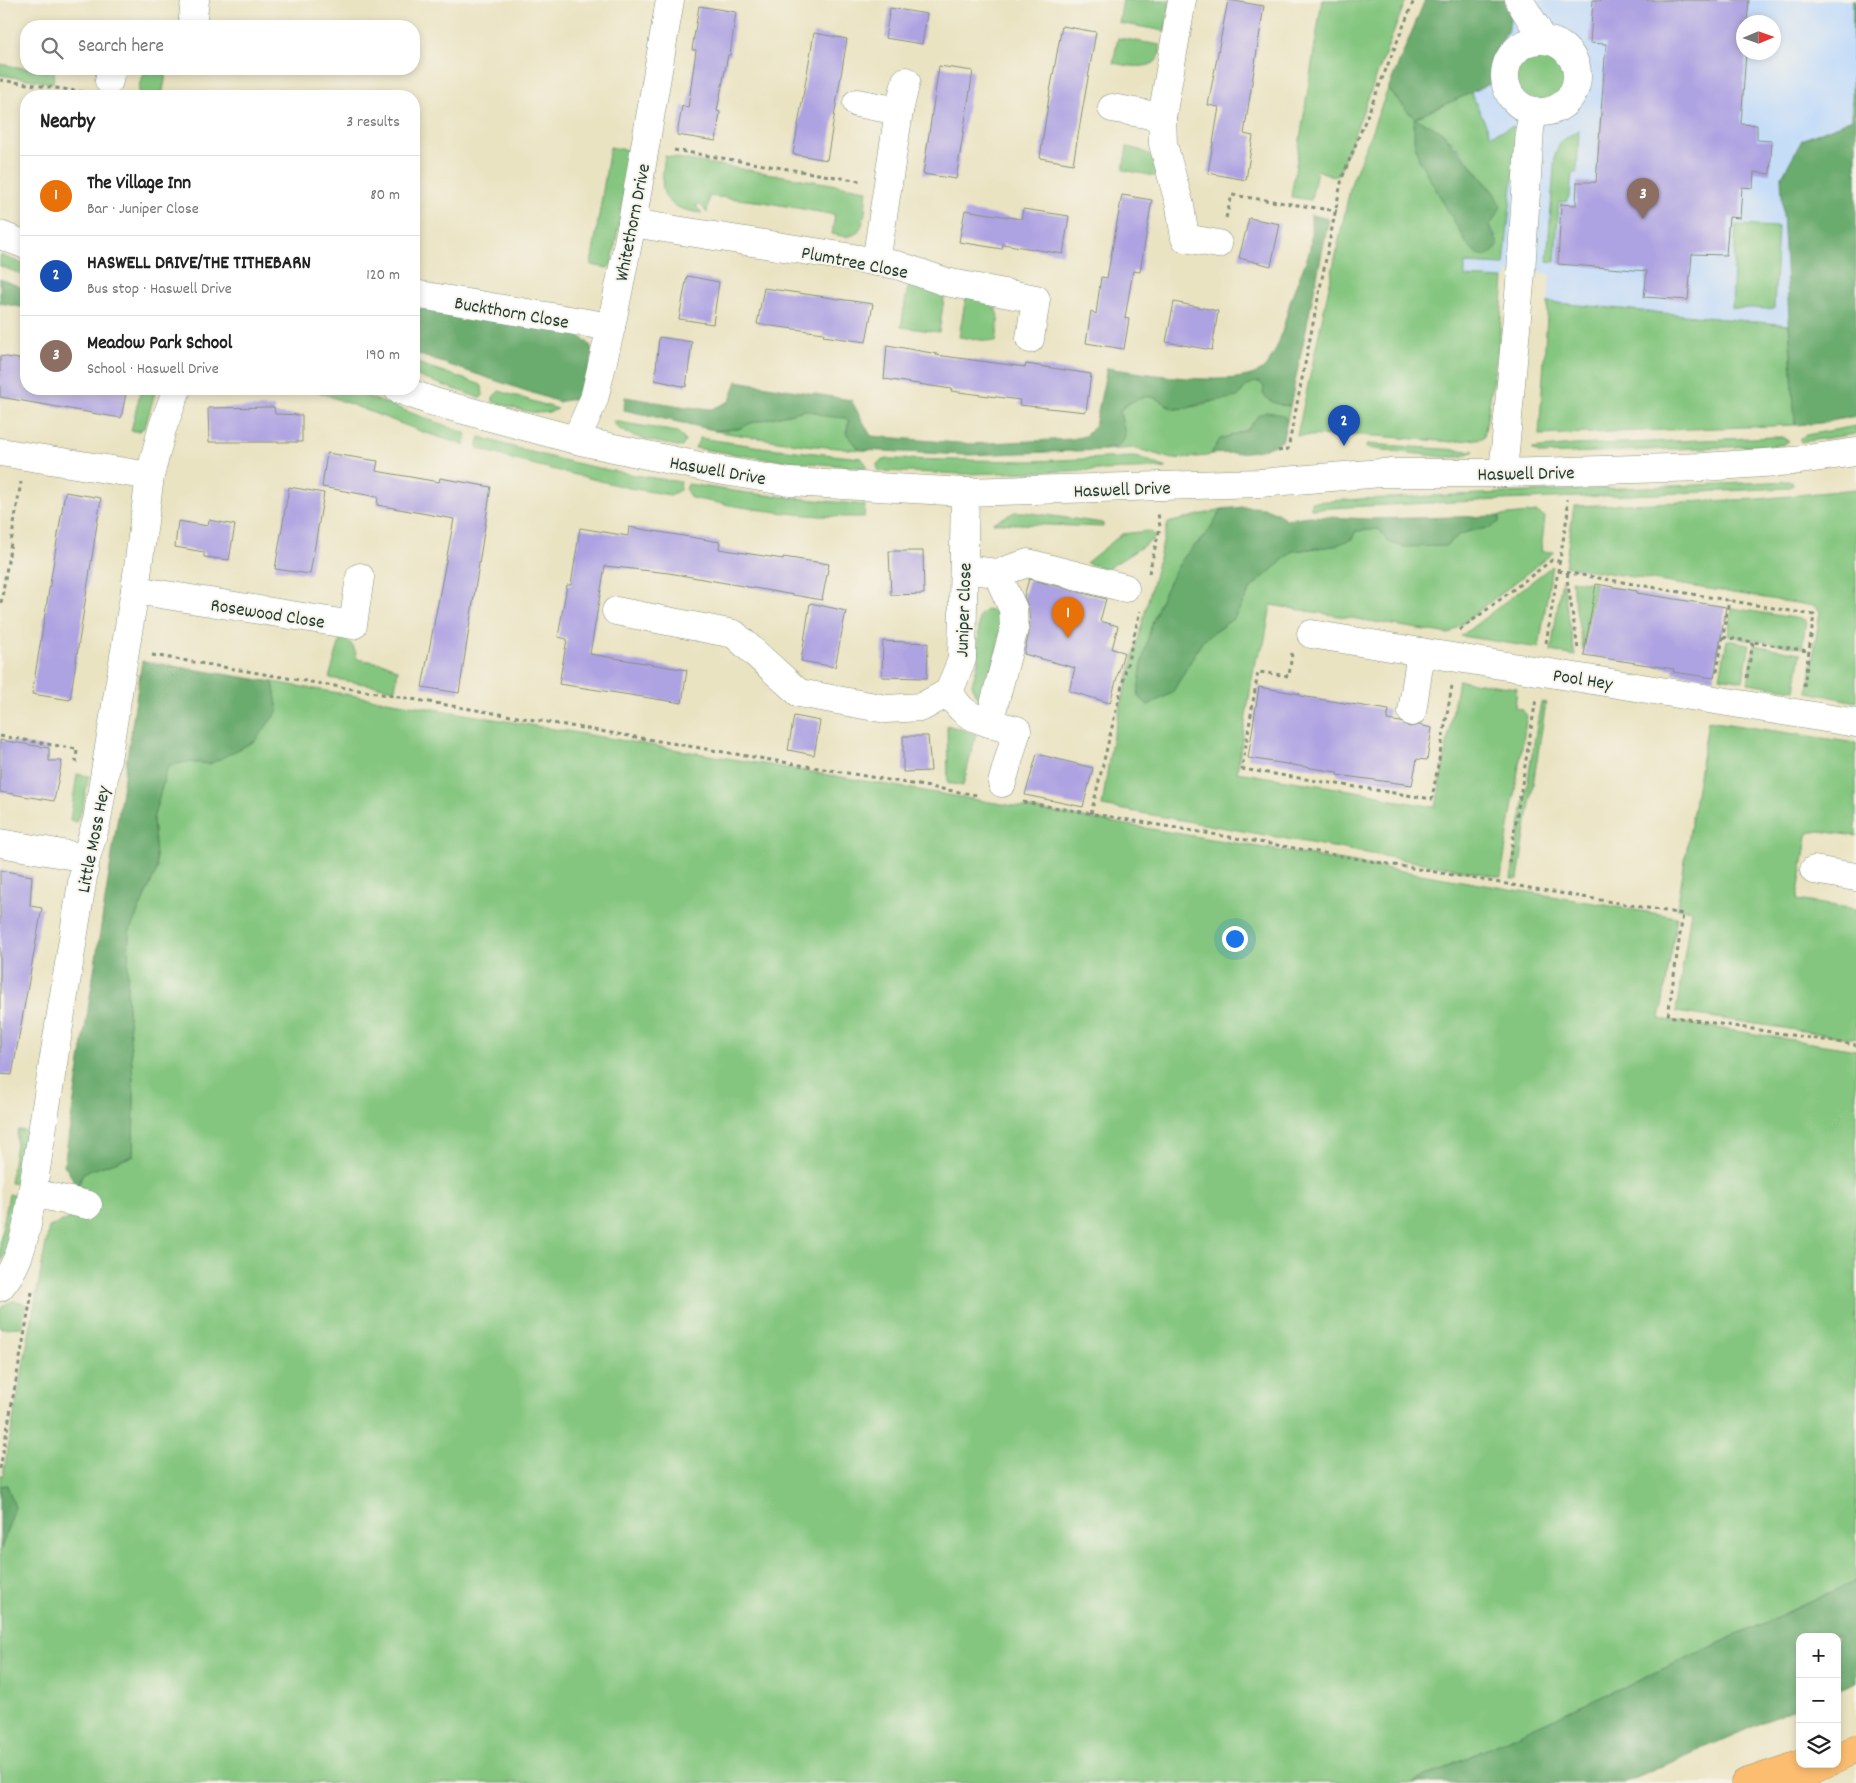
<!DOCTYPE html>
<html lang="en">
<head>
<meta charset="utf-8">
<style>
  :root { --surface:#fff; --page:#f2f2f2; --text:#222; --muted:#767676; --line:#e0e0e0; --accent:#db2777 }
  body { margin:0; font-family:Dekko,sans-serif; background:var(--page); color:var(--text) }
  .controls { position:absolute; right:15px; bottom:15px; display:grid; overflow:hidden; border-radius:10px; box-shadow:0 2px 8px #0003 }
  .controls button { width:45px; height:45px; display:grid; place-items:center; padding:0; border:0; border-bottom:1px solid var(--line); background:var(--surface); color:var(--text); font:25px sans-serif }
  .compass { position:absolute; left:1736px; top:15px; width:45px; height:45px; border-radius:50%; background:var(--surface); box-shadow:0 2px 8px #0003; rotate:88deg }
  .you { position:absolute; left:1234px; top:938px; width:18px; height:18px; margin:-12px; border:4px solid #fff; border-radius:50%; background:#1a73e8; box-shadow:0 0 0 8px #1a73e833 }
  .badge { display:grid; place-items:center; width:32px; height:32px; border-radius:50%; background:var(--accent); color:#fff; font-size:16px; font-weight:700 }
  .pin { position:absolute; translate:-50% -41px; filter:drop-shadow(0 1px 2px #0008) }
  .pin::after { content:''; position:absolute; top:26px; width:18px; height:15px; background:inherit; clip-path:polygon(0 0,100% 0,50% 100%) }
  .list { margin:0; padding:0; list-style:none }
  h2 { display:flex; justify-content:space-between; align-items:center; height:65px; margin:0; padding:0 20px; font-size:21px }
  h2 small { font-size:16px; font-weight:400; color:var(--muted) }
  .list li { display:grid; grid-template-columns:32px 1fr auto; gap:15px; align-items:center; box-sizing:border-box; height:80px; padding:0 20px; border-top:1px solid var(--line) }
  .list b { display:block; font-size:19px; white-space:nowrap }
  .list p { margin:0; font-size:16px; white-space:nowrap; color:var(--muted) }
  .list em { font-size:16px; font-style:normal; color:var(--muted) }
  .icon { flex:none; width:28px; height:28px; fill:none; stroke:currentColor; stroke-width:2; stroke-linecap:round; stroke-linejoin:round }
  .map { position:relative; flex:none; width:1856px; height:1783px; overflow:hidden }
  .search { position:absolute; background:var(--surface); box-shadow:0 2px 8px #0003; left:20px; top:20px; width:400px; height:55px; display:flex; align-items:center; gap:12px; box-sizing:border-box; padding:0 18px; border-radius:20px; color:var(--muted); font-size:19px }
  .panel { position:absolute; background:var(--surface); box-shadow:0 2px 8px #0003; left:20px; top:90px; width:400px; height:305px; border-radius:20px }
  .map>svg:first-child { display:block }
  .built { fill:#c6ddf8; fill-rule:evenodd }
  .green { fill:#84c67f; stroke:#52825a; fill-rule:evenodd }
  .forest { fill:#6bab6e; stroke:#457451 }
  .building { fill:#aea3e2 }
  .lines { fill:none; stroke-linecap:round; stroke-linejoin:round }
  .minor-casing { stroke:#84907b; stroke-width:29 }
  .highway-casing { stroke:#84907b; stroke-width:29 }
  .path { stroke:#84907b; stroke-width:3; stroke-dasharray:4 4; stroke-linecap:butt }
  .minor { stroke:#fff; stroke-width:28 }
  .highway { stroke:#fcbd6f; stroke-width:28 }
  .labels { text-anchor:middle; stroke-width:4; stroke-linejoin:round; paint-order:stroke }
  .street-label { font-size:19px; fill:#1f3d34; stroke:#f7f3e8 }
</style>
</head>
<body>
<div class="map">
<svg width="1856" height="1783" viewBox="0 0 1856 1783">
  <rect width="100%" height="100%" fill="#f7f3e8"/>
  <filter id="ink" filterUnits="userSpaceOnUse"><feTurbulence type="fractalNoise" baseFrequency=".02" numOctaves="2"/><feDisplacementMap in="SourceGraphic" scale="10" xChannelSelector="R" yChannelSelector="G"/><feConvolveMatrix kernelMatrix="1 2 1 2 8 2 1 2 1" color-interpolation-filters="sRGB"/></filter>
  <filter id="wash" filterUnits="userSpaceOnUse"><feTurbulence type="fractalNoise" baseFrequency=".0096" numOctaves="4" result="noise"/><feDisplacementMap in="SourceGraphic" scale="20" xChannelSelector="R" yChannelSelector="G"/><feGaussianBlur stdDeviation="1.12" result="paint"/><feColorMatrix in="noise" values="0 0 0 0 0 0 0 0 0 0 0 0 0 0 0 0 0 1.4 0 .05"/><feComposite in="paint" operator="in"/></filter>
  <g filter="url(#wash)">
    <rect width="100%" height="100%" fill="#eae3c2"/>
    <!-- built -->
    <path class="built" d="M1425,0h428l-1,119 -50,21 -21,38 14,247 -256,10 11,-161 -42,-2 -1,7 -43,-2 1,-15 -77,-173zM1744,22h30v30h-30z"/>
    <!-- green -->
    <g class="green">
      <path d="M1123,0h47l-5,31 -46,-8z"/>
      <path d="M1322,0h84l-68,176h-6l-15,-6 -6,30 -20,-3z"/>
      <path d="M1118,38l42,7c4,29 -31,21 -47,18z"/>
      <circle cx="1541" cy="76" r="26"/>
      <path d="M0,64l47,8 1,-3h7l-2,14 -53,-8z"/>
      <path d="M147,69h20l-5,27h-24l2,-14z"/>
      <path d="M1388,89l26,29 57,-25 20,42 22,-9 4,12 -13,127 -39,-2v14l39,2 -4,55 -16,104 -31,4 -90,-7 -66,1 54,-252zM1415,118l27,14 13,13 39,48 2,24 -7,9 7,10 -29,8 -23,-43z"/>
      <path d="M1579,130l-2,43h-5l-2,22 -4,7h-7l-4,60 -8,-1 8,-107 5,-12z"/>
      <path d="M610,147l17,3 3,5 -18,109 -4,4 -17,-3z"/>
      <path d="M1127,147c21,4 25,7 32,27l-4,2 -32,-6z"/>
      <path d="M665,156l202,34c-2,14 0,44 -18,46 -5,1 -12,-1 -17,-2l3,-19 -71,-13 -55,-6 -2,17 -7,-9 -4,2 6,7c-42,-5 -43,-20 -37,-57z"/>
      <path d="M1736,225l42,2 -4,82 -42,-1z"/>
      <path d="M0,255l26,10v11l-26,-10z"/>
      <path d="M912,281l33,11 -6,40 -38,-5 6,-36z"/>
      <path d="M966,296c34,6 35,14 30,46l-37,-5z"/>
      <path d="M1548,302l241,23 6,100 -256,10z"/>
      <path d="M414,362l65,22 3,2 1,10 -3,2 -66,-23z"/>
      <path d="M1254,382h6l20,23 10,1 -3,15 -3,-5 -25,-1 -12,15 -27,9 -9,15 -4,2 -35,3 -37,-11 -32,2 15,-3 7,-13 -3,-11 -2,-13c14,-11 27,-18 43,-8 4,3 8,7 13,7 27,-1 55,-15 78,-27z"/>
      <path d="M141,389h15l-11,38 -6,4h-8z"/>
      <path d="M311,389h36l118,44 2,2 -3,10 -41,-13z"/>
      <path d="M499,391l59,18c-20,10 -44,-2 -65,-7v-5z"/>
      <path d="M804,410l11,2 9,4 21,1 4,4 -3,12 14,17 -56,-5 -90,-14 24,-2 13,-6z"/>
      <path d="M613,421l64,11 5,4 3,5 -3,6c-17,-4 -63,-9 -69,-26z"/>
      <path d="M1856,426v8l-55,8 -1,-3 6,-4z"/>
      <path d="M480,437c66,21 133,36 201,45l-1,8 -10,5 -41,-7 -114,-28 -38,-12z"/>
      <path d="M1775,437h8l6,4 -6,4 -243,9 -9,-5 43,-4z"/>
      <path d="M700,438l68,10 93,10 5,6v4l-100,-9 -71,-11z"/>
      <path d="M1367,444l107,7 -14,6h-16l-78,-9z"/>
      <path d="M1132,457l10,1 24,10 -201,6 -87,-3 -1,-7 4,-3 6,-2 146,2z"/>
      <path d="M1792,481l1,3 -5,4c-159,8 -318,12 -477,21v-7l50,-3z"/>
      <path d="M688,484l59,9 118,12 -1,12c-58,1 -116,-8 -173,-19l-5,-8z"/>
      <path d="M1856,489v213l-48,-10 12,-81 -6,-5 -249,-40 9,-60 185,-7z"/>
      <path d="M1222,509l-14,23 -25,26 -15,27 -17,42 -10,41 -3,28 10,9 24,-12 31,-53 31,-22 18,-31 41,-36 41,-5 22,-15 24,-2 65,17c8,-6 14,-12 24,-15 13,-3 19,-1 30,-9v-6l38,-4 8,5 -4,34 13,1 -105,82 -178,-29 -7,39 -9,17 -18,111 143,23 6,4 50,8 22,-127 59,8 -2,20 7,1 5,7 -26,161 -399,-71 10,-66 56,-217z"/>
      <path d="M1015,512h9l79,11v4l-110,-4z"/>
      <path d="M1148,531l6,3v5l-47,30 -21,-6 36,-29z"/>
      <path d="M1552,566l-13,82 -78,-12z"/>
      <path d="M1562,578l13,78 -24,-5z"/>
      <path d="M1571,580l24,3 -12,67z"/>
      <path d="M1732,608l74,12 -4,28 -74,-12z"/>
      <path d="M986,610l18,3 -19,92 -6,-5 -5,-8 -2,-8 6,-21 1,-47z"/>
      <path d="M341,637c10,3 15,13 16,22l30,5 11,6 -3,19 -66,-11z"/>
      <path d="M1727,640l23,4 -7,37 -23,-4z"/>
      <path d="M1754,645l47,8 -6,37 -47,-7z"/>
      <path d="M273,682l1404,235 -17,102 196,31v531l-444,202h-1412v-231l15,-45 -8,-22 -7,1v-11h3l46,-248 37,-15 3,-14 -11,-11 5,-14 50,-17 1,-61 -7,-101 2,-62 28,-63 -4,-50 15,-53 18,-4 24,2 68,-53z"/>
      <path d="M1541,702l5,1 -28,176h-7z"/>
      <path d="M1708,721l148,22v93l-37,-5 -10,2 -2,3 -10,64 59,9v130l-180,-27 15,-102 -14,-2z"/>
      <path d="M947,725l29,9 -13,52 -15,-3z"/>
      <path d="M77,774l12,2 -7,34 -6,12 -6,-2z"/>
      <path d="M18,1130l11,1 -8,53 -11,-1z"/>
      <path d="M9,1194l9,2c-3,24 -4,47 -18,67v-22z"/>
      <path d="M14,1301l7,1 5,3 -4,22 -22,1v-19l7,-6z"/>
    </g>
    <!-- forest -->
    <g class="forest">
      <path d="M1425,0h80c20,39 -27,48 -13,83l-77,35 27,14 52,61 7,13 -5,11 -7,9c6,15 17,19 -3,30l-9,-2 -10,-10 -48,-84 -5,-20v-22l-26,-29z"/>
      <path d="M1853,0h3v416l-35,7 -26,2 -14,-247 21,-38 50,-21z"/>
      <path d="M1311,215l18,4 -39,187c-11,-1 -20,-3 -27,-12l1,-7 -4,-5c-12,0 -16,6 -22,15l-36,6 -14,5 -15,1 -19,-12 -8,-1 -17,7 -9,7c3,24 15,33 -17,40l-136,5 -107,-5 -14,-17 3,-12 -4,-3 -21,-2 -9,-4 -11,-2 -53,13 -13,6 -24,1 -90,-20 1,-13 62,10 25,2 18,-8 7,-20 114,19 20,36 99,8 102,-5 13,-3 10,-10 12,-58c30,4 140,24 159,-2 14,-17 18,-43 24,-64 5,-17 14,-33 19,-50 3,-11 2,-26 2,-37z"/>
      <path d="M0,279l26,10v19l-26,-5z"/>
      <path d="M418,308l157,26c6,3 13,7 16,13 4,7 -6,43 -12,49 -5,4 -14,4 -20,6l-145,-49v-34z"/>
      <path d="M1266,412c9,1 16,1 21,9l-5,20c-22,14 -47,11 -71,13l9,-15 27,-9 12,-15z"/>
      <path d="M1243,507c19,0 27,0 43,12l23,-3 61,3 129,-3v6l-9,6 -20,3 -11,4 -14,11 -42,1 -16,-6 -8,-12 -23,2 -4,8 -18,7 -41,5 -41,36 -18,31 -31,22 -31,53 -24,12 -10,-9c4,-48 18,-96 44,-136 7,-11 19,-18 26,-28 5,-8 9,-16 14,-23z"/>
      <path d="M142,661l131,21 5,29 -23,30 -45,23 -24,-2 -18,4 -15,53 4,50 -28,63 -2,62 7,101 -1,61 -50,17 -5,14 -14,-22z"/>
      <path d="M7,1485l8,22 -15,45v-66z"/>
      <path d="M1856,1581v101l-19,8v-53h-37v69l-176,77h-212z"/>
    </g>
    <g id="blocks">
      <!-- building -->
      <g class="building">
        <path d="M1228,0l36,6 -20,128 9,2 -7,44 -38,-7 11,-66 -11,-2z"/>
        <path d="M1593,0h156l-2,22h-3v30h2l-5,72 16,1v15l15,1 -2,33 -16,-2 -1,16 -11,-1 -2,31 -11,-1 -3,38 -34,-1 -4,46 -44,-3 3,-26 -89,-7 3,-60 15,1 1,-23h19l10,-138 -16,-1z"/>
        <path d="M699,6l37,6 -6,43h-2l-11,56 3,1 -4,29 -39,-6 5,-29 6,2 8,-58h-4z"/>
        <path d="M890,8l37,6 -5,30 -37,-6z"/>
        <path d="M1062,26l34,6 -23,132 -33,-6 9,-61z"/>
        <path d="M814,33l33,6 -20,121 -34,-6z"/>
        <path d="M939,66l34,5 -17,108 -33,-5z"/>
        <path d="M1122,195l30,5 -12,72 -7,-1 -8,47 4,1 -5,30 -38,-6 5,-32 5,3 5,-37 6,1z"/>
        <path d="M1023,209l46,7 -6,38 -60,-10 -1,5 -43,-7 6,-32 56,9z"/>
        <path d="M1249,218l31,6 -9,42 -32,-8z"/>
        <path d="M687,276l32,6 -6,42 -34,-5z"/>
        <path d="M764,288l109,16 -7,38 -43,-6 1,-3 -67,-9z"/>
        <path d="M1174,302l44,9 -6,39 -46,-8z"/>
        <path d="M659,337l33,5 -6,45 -31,-7z"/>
        <path d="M887,345l50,9 -1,1 89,12 1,-3 65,10 -5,38 -67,-7 1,-5 -69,-9 1,-2 -68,-10z"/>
        <path d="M0,356l26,4v29h101l-6,29 -121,-21z"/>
        <path d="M274,407l1,7 27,1v27h-93l-1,-34z"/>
        <path d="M327,453l51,8 -2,10 63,11 1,-4 51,9 -32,206 -37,-6 32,-168 -77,-14 1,-8 -56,-10z"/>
        <path d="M289,487l35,6 -14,81 -35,-5z"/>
        <path d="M65,492l36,6 -31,202 -38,-6z"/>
        <path d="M209,520l26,5 -6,35 -25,-3v-5l-29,-5 3,-26 30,5z"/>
        <path d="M629,527l91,15 -1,7 64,10v-2l46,7 -7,36 -153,-27 -64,-7 -15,88 97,16 -5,33 -123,-19 8,-45 -9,-2 9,-52h4l9,-57 48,8z"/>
        <path d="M889,551h34l1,43 -33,1z"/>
        <path d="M1029,579l77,20 -6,22 18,5 -6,23 12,3 -14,51 -41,-12 6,-23 -51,-14 6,-25 -1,-21 -5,-12z"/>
        <path d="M1596,584l41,7v2l89,14 -12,71 -41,-6 1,-3 -90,-14z"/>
        <path d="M810,603l36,8 -11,56 -34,-6z"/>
        <path d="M883,641l45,2 -1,35 -45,-1z"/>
        <path d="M1259,687l41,7v2l89,14 -2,10 14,2 8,5 10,-2 13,3 -5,32 -10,-1 -5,26 -75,-10v-3l-89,-14z"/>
        <path d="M794,716l26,5 -6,34 -26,-5z"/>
        <path d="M903,736h25l3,35 -28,1z"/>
        <path d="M0,740l49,8v13h13l-8,40 -54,-9z"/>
        <path d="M1037,754l56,14 -10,39 -58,-12z"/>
        <path d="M0,870l32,6 -2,30 12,2 -30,167 -12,-1z"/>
      </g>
    </g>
  </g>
  <g filter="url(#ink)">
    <use href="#blocks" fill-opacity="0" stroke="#84907b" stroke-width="1"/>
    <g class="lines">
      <!-- minor casing -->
      <g class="minor-casing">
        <g id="minor">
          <path d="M1182,0l-20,117 1,27 17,62 5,32 33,6"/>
          <path d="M1519,0l18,29 1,11"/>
          <path d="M192,26l3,-26"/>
          <circle cx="1541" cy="76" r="36"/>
          <path d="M109,81l2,-12"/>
          <path d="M857,103l42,8 7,-30"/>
          <path d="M1112,108l50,9"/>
          <path d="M632,223l265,42 49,17 90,17 -6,40"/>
          <path d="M0,235l26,10"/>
          <path d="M876,262l23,-151"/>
          <path d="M414,294l197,33"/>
          <path d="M398,389l36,13 142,38 142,30 72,12 175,10 295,-9 121,-10h122l200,-6 90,-6 63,-9"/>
          <path d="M576,440l18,-41 17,-72 21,-104 38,-223"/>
          <path d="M0,452l150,24"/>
          <path d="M1503,473l18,-201 9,-144 4,-17"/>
          <path d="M964,569l33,4 16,36 1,20 -25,94 28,7 -15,53"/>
          <path d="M997,573l31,-10 97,25"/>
          <path d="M135,590l218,35 7,-48"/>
          <path d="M616,611l118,23 65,59 87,16 36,-2 27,-15 13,-33 3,-167"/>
          <path d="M1311,634l545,89"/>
          <path d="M949,692c11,19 19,24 40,31"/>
          <path d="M1412,712l9,-60"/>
          <path d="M0,843l86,15"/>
          <path d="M1814,870l42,7"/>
          <path d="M33,1193l55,12"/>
          <path d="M0,1287c16,-18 22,-39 27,-62l59,-367 11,-38 38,-230 15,-114 12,-47 15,-40"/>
        </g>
      </g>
      <!-- highway casing -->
      <g class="highway-casing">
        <g id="highway">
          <path d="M1837,1758l19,-9"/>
          <path d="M1745,1783l57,-19"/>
          <path d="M1790,1783l36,-19"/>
        </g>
      </g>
      <!-- path -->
      <g class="path">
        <path d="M0,80l84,12"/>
        <path d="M674,150l186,31"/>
        <path d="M1226,218l6,-23 105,16"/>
        <path d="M1278,451l10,-2 54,-271 72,-178"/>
        <path d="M1558,571l256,44 -10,71"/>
        <path d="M1149,573l11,-46 -2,-14"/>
        <path d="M1568,573l-1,6 11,70"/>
        <path d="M1,603l20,-121"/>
        <path d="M1460,630l92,-70 7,1"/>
        <path d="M1723,637l85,14"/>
        <path d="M1546,643l22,-132 -1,-12"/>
        <path d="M1292,653l-3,23 -31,-4 -16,97 190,30 20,-113"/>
        <path d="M152,655l825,140"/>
        <path d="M1717,672l12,-72"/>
        <path d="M1747,678l6,-36"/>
        <path d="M0,736l77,13 -1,12h3"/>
        <path d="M1023,802l660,112 -15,102 188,29"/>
        <path d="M1091,814l49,-203"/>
        <path d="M1509,863l27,-164"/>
        <path d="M0,1469l32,-177"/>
      </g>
      <!-- minor -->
      <use href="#minor" class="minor"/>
      <!-- highway -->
      <use href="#highway" class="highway"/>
    </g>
  </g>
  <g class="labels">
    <!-- street labels -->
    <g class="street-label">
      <text transform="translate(631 222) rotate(-79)" y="7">Whitethorn Drive</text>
      <text transform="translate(855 261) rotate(11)" y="7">Plumtree Close</text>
      <text transform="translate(512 311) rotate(10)" y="7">Buckthorn Close</text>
      <text transform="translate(718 469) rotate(10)" y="7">Haswell Drive</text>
      <text transform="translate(1526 472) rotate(-1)" y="7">Haswell Drive</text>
      <text transform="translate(1122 488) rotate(-2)" y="7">Haswell Drive</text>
      <text transform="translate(962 610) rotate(-88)" y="7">Juniper Close</text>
      <text transform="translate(268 612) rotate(9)" y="7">Rosewood Close</text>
      <text transform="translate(1583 678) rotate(9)" y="7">Pool Hey</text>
      <text transform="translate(92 839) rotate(-79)" y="7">Little Moss Hey</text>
    </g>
  </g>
</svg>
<div class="controls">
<button>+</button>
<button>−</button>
<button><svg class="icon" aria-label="layers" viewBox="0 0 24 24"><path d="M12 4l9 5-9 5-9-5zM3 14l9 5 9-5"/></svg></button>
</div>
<svg class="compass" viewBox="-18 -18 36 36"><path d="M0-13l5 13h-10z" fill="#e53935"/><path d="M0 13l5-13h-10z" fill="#767676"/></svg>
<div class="you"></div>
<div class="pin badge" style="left:1068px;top:638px;background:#e8710a">1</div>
<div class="pin badge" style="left:1344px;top:446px;background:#1a4fb4">2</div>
<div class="pin badge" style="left:1643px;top:219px;background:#8d6e63">3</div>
<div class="search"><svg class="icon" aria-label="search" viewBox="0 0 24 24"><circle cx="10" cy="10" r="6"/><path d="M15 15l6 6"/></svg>Search here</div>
<section class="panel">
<h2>Nearby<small>3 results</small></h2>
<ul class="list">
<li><span class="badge" style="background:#e8710a">1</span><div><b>The Village Inn</b><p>Bar · Juniper Close</p></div><em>80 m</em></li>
<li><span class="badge" style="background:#1a4fb4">2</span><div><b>HASWELL DRIVE/THE TITHEBARN</b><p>Bus stop · Haswell Drive</p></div><em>120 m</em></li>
<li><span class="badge" style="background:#8d6e63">3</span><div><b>Meadow Park School</b><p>School · Haswell Drive</p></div><em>190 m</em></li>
</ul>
</section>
</div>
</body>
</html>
